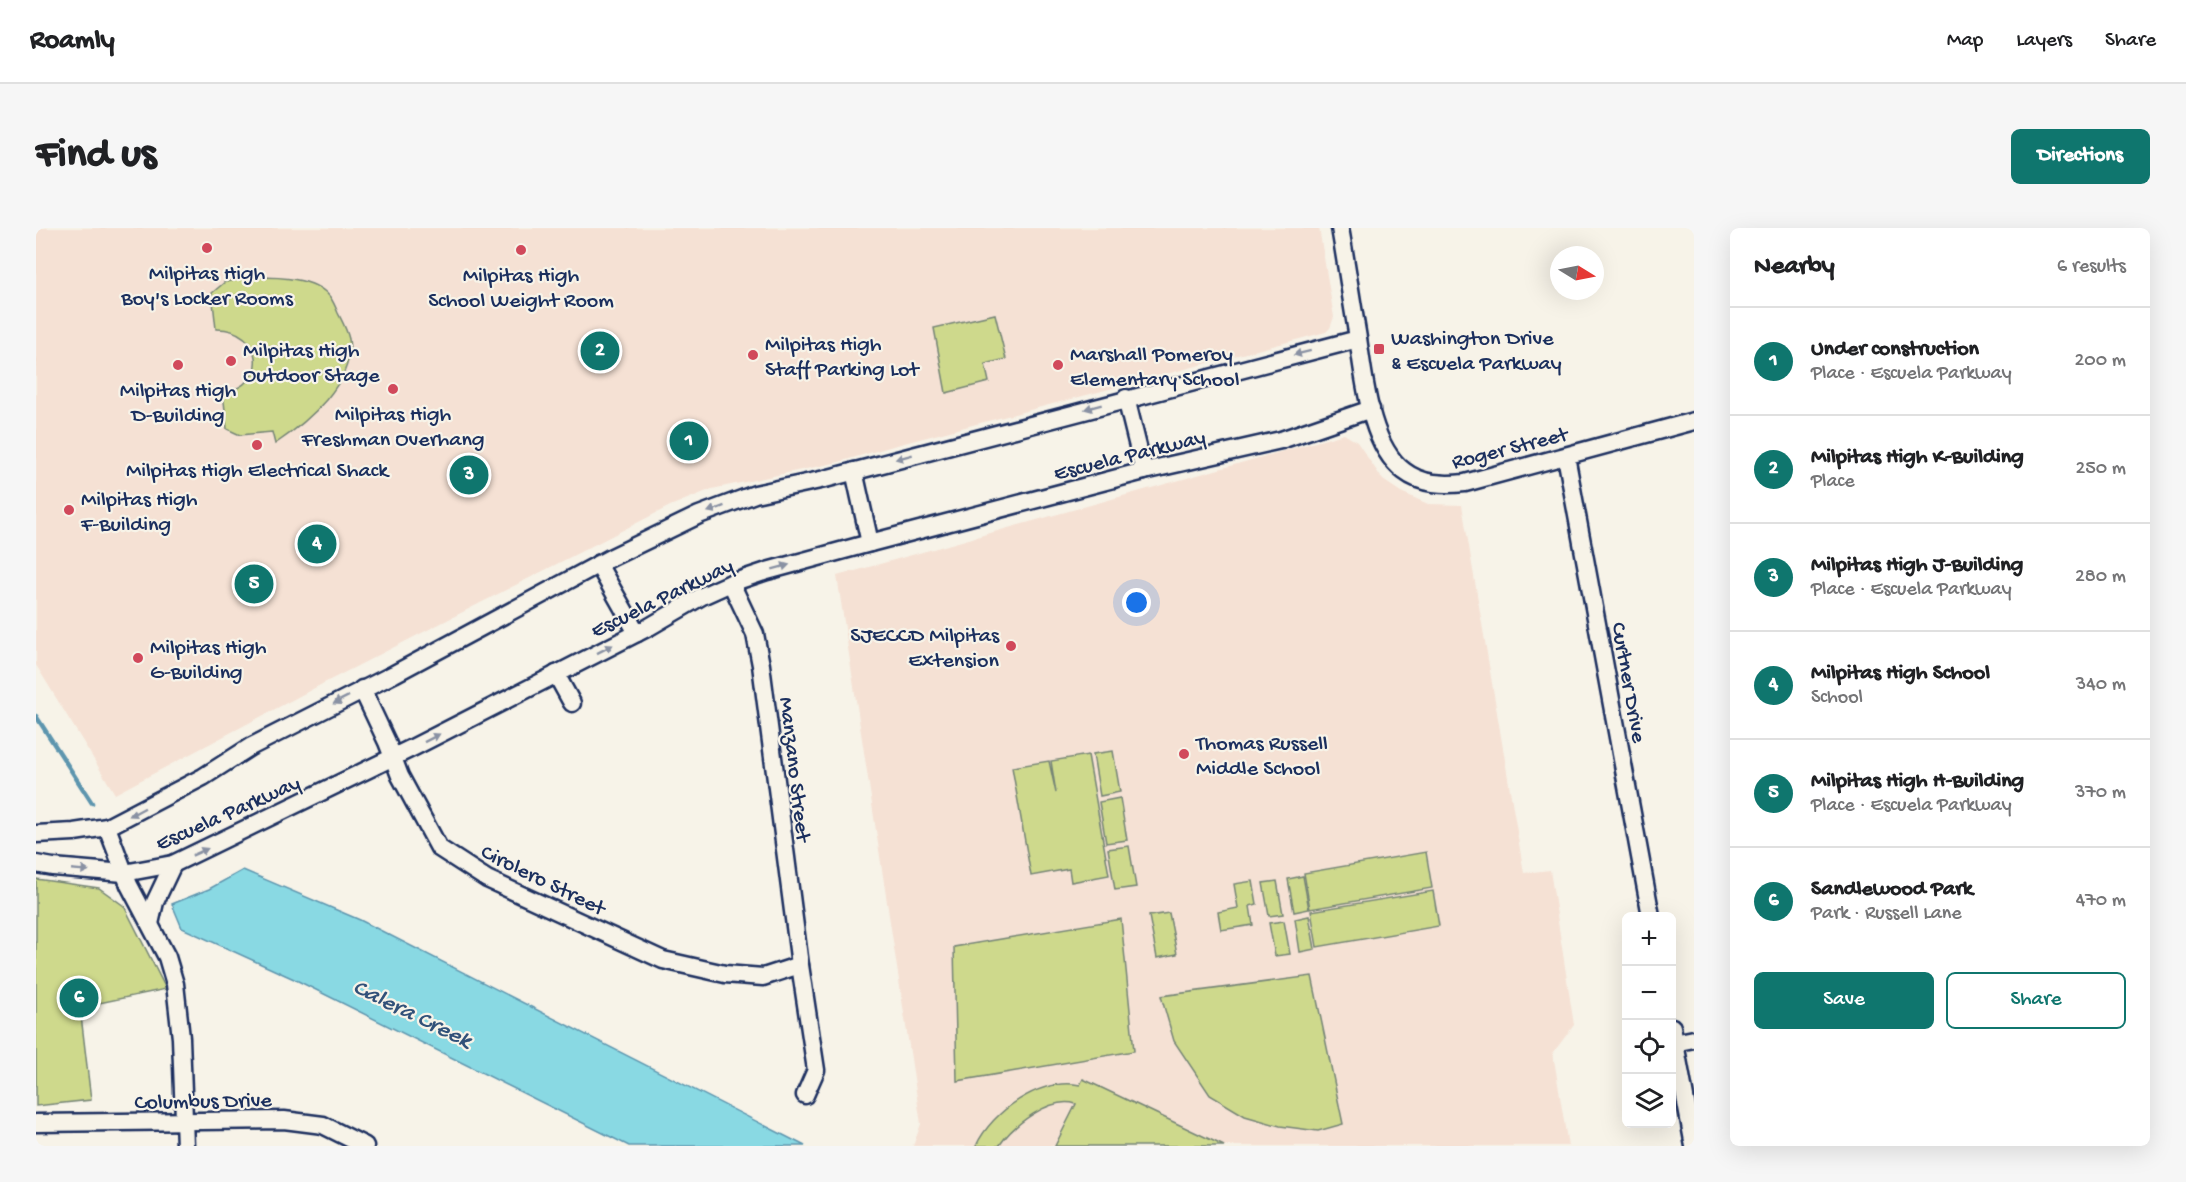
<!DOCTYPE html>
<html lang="en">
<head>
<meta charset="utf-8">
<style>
  :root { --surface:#fff; --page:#f6f6f6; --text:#202124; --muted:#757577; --line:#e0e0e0; --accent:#0f766e }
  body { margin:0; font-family:"Gochi Hand",sans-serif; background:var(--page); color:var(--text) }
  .controls { position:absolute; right:18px; bottom:18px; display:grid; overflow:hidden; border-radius:9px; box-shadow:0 6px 24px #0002 }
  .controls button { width:54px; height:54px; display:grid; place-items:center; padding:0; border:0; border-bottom:2px solid var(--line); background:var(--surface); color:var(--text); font:30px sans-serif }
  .compass { position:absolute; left:1514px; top:18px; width:54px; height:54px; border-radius:50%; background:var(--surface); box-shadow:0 6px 24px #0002; rotate:100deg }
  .you { position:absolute; left:1101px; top:375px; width:21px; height:21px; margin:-15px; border:4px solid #fff; border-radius:50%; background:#1a73e8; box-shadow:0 0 0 9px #1a73e833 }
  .badge { display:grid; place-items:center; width:39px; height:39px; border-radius:50%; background:var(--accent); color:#fff; font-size:20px; font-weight:700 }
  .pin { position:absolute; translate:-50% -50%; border:3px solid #fff; box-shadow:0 2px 6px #0006 }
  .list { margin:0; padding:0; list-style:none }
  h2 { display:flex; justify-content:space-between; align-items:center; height:78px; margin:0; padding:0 24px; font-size:26px }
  h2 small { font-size:20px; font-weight:400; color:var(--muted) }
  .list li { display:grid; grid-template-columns:39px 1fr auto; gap:18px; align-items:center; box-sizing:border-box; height:108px; padding:0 24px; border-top:2px solid var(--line) }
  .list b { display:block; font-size:22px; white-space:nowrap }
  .list p { margin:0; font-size:20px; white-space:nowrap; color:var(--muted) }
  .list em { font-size:20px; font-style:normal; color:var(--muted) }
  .actions { display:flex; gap:12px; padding:18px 24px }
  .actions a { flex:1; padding:14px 0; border:2px solid var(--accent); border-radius:9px; text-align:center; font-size:21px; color:var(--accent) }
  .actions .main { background:var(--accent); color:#fff }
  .icon { flex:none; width:33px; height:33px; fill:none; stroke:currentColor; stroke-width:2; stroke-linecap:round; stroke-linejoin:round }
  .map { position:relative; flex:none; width:1658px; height:918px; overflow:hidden; border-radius:9px }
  header { display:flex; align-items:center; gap:36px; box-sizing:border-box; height:84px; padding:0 30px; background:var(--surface); border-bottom:2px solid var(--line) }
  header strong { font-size:28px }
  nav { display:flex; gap:33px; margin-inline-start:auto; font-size:21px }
  .intro { display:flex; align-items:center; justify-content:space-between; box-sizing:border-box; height:144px; padding:0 36px }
  h1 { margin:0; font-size:42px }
  .button { padding:15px 27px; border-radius:9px; background:var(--accent); color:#fff; font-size:21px; font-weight:700 }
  main { display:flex; gap:36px; padding:0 36px }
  aside { flex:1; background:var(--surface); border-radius:9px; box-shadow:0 6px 24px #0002 }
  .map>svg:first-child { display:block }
  .built { fill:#f5e1d4 }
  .green { fill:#ced98c; stroke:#748475; stroke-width:1.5 }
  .water { fill:#89d9e3; stroke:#5d95ae; stroke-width:1.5 }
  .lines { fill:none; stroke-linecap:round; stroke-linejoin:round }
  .stream { stroke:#5d95ae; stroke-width:4.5 }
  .minor-casing { stroke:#1b2f5e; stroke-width:21 }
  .minor { stroke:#f7f3e8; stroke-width:16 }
  .oneway { fill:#8991a3 }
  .poi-dot { fill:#d1495b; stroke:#f7f3e8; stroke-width:2 }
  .labels { text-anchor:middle; stroke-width:4.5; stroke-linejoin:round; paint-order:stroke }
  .poi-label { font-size:22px; fill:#1b2f5e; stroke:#f7f3e8; text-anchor:start }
  .street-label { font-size:22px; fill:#1b2f5e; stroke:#f7f3e8 }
  .water-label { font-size:24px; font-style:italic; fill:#315179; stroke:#f7f3e8 }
</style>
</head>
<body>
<header>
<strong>Roamly</strong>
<nav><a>Map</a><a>Layers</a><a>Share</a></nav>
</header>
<div class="intro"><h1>Find us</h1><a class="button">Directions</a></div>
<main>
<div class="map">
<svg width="1658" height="918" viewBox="0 0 1658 918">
  <rect width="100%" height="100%" fill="#f7f3e8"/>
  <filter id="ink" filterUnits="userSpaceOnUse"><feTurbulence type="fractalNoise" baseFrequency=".0167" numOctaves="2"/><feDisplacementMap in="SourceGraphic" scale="12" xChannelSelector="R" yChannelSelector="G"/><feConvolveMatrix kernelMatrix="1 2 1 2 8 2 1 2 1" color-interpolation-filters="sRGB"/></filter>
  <g filter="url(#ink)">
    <!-- built -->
    <g class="built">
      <path d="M0,0h1283l15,89 -4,11 -4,4 -433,114 -54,16 -127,27 -42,17 -346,177 -209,111 -79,-129z"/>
      <path d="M1308,206l13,8 26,38 18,12 27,12 34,1 62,368 26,-3 24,155 -21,28 15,93h-655l8,-22 -84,-548z"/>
    </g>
    <!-- green -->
    <g class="green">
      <path d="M219,49c22,0 60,0 75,20 3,4 6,11 8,16 4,8 9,17 11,26 7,43 -43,84 -74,105l-3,-12 -32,3 -13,-6 -4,-37c47,-6 41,-64 -7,-63l-4,-36 13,-11z"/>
      <path d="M959,86l11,45 -21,5 4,18 -43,11 -12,-65z"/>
      <path d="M1077,523l7,41 -20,4 -7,-42z"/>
      <path d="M1052,527l21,120 -38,7 -2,-13 -38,7 -19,-109 37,-6 7,32 -5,-32z"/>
      <path d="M1084,570l7,42 -21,3 -7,-41z"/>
      <path d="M1093,618l7,41 -21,3 -7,-41z"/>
      <path d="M1390,624l6,36 -122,21 -6,-36z"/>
      <path d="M1267,648l6,33 -15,3 -6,-33z"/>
      <path d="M0,651l63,9 25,18 42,83 -86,18 11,93 -55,6z"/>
      <path d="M1217,653l4,23 -7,2 3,19 -32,5 -3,-18 20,-4 -4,-24z"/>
      <path d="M1241,653l6,33 -14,2 -6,-33z"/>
      <path d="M1397,663l6,35 -122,21 -6,-36z"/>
      <path d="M1133,685l8,41 -20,4 -8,-42z"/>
      <path d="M1273,688l6,33 -15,3 -5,-33z"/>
      <path d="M1085,691l13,132 -177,30 -3,-134z"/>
      <path d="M1248,693l6,33 -15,2 -6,-33z"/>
      <path d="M1276,748l31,148 -25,7 -38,-5 -35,-10 -35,-21 -36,-54 -13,-45z"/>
      <path d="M1047,851l141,67h-169l21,-42c-26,-8 -63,21 -77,42h-23c16,-35 65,-69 104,-61z"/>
    </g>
    <!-- water -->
    <path class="water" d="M207,642l117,50 445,226h-176l-335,-167 -112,-51 -10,-24 37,-15z"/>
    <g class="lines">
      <!-- stream -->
      <path class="stream" d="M0,488l56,87"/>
      <!-- minor casing -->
      <g class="minor-casing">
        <g id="minor">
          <path d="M1304,0c6,34 11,69 17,104 7,41 11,112 47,139 18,14 40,14 61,12l229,-62"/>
          <path d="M1090,170l18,73"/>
          <path d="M1530,228l85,460"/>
          <path d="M818,243l16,72"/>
          <path d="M562,336l39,69"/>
          <path d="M695,355l24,51 6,31 39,300 16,105 -11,25"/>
          <path d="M520,446l16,29"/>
          <path d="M326,461l25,53 13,34 39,72 48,31 176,81 62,14 38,3 37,-12"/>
          <path d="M71,599l22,58 38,72 8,27 6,54 4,108"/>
          <path d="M0,606l38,-2 33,-5 96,-50 47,-30 144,-73 218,-117 87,-42 56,-21 70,-15 533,-140"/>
          <path d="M0,636l17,3 71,6 49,-9 241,-117 235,-120 53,-31 29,-13 36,-12 103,-28 274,-72 137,-31 90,-31"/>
          <path d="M114,696l5,-22 18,-38"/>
          <path d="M1636,799l22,119"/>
          <path d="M1638,815l20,-4"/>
          <path d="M0,895l248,-3 39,5 42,21"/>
        </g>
      </g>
      <!-- minor -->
      <use href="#minor" class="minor"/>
    </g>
    <!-- one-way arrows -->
    <defs><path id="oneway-solid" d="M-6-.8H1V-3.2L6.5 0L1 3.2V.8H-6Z" transform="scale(1.5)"/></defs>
    <g class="oneway">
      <use href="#oneway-solid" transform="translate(1266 125) rotate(166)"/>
      <use href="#oneway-solid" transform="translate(1057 179) rotate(165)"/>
      <use href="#oneway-solid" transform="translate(868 229) rotate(165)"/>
      <use href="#oneway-solid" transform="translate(680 281) rotate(160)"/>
      <use href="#oneway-solid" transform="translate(745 339) rotate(-15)"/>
      <use href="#oneway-solid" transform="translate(569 421) rotate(-27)"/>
      <use href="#oneway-solid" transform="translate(305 472) rotate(153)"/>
      <use href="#oneway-solid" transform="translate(396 510) rotate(-27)"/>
      <use href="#oneway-solid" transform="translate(101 584) rotate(152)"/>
      <use href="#oneway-solid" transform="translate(164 624) rotate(-24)"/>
      <use href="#oneway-solid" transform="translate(44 642) rotate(5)"/>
    </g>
  </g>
  <!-- markers -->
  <g class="poi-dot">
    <circle cx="171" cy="20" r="6"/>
    <circle cx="485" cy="22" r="6"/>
    <rect x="1337" y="115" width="12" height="12" rx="3"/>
    <circle cx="717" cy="127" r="6"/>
    <circle cx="195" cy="133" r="6"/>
    <circle cx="142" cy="137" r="6"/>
    <circle cx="1022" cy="137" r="6"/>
    <circle cx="357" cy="161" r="6"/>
    <circle cx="221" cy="217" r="6"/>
    <circle cx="33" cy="282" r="6"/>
    <circle cx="975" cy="418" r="6"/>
    <circle cx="102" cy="430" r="6"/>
    <circle cx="1148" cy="526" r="6"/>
  </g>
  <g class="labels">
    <!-- poi labels -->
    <g class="poi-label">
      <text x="171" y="51" text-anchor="middle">Milpitas High<tspan x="171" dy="25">Boy's Locker Rooms</tspan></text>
      <text x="485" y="53" text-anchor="middle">Milpitas High<tspan x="485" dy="25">School Weight Room</tspan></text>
      <text x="1355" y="116">Washington Drive<tspan x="1355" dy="25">&amp; Escuela Parkway</tspan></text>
      <text x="729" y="122">Milpitas High<tspan x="729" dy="25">Staff Parking Lot</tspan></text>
      <text x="207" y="128">Milpitas High<tspan x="207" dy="25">Outdoor Stage</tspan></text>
      <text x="1034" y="132">Marshall Pomeroy<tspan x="1034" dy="25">Elementary School</tspan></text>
      <text x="142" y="168" text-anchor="middle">Milpitas High<tspan x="142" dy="25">D-Building</tspan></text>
      <text x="357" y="192" text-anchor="middle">Milpitas High<tspan x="357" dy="25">Freshman Overhang</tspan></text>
      <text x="221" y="248" text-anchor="middle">Milpitas High Electrical Shack</text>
      <text x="45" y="277">Milpitas High<tspan x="45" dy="25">F-Building</tspan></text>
      <text x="963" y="413" text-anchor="end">SJECCD Milpitas<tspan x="963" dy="25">Extension</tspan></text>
      <text x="114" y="425">Milpitas High<tspan x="114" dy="25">G-Building</tspan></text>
      <text x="1160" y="521">Thomas Russell<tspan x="1160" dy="25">Middle School</tspan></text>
    </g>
    <!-- street labels -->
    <g class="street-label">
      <text transform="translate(1473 218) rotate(-14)" y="8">Roger Street</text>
      <text transform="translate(1093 225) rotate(-14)" y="8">Escuela Parkway</text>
      <text transform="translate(625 368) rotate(-26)" y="8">Escuela Parkway</text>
      <text transform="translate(1595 454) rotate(80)" y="8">Curtner Drive</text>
      <text transform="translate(761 541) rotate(83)" y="8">Manzano Street</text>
      <text transform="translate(191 583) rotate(-24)" y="8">Escuela Parkway</text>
      <text transform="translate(508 650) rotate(26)" y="8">Cirolero Street</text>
      <text transform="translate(167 871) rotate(-1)" y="8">Columbus Drive</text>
    </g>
    <!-- water labels -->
    <g class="water-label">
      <text transform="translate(377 784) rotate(26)" y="8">Calera Creek</text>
    </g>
  </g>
</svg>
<div class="controls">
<button>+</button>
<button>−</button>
<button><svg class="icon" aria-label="locate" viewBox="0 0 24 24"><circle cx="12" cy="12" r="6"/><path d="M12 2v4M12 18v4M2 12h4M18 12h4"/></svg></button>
<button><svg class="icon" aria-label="layers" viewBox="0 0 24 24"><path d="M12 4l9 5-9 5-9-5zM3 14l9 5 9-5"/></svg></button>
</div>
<svg class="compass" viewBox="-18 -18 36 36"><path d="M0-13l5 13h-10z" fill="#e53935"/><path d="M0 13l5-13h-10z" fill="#757577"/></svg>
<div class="you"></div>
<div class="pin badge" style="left:653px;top:213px">1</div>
<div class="pin badge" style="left:564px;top:123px">2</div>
<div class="pin badge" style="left:433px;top:247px">3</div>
<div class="pin badge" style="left:281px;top:316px">4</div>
<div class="pin badge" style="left:218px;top:356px">5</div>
<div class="pin badge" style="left:43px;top:770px">6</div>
</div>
<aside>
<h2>Nearby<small>6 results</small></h2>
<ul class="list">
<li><span class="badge">1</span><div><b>Under construction</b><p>Place · Escuela Parkway</p></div><em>200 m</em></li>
<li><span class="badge">2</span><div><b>Milpitas High K-Building</b><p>Place</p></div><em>250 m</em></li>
<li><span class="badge">3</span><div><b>Milpitas High J-Building</b><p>Place · Escuela Parkway</p></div><em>280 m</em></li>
<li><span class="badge">4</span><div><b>Milpitas High School</b><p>School</p></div><em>340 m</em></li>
<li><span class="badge">5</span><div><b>Milpitas High H-Building</b><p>Place · Escuela Parkway</p></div><em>370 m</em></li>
<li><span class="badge">6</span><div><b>Sandlewood Park</b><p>Park · Russell Lane</p></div><em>470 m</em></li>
</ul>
<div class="actions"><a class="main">Save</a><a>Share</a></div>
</aside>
</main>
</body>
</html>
